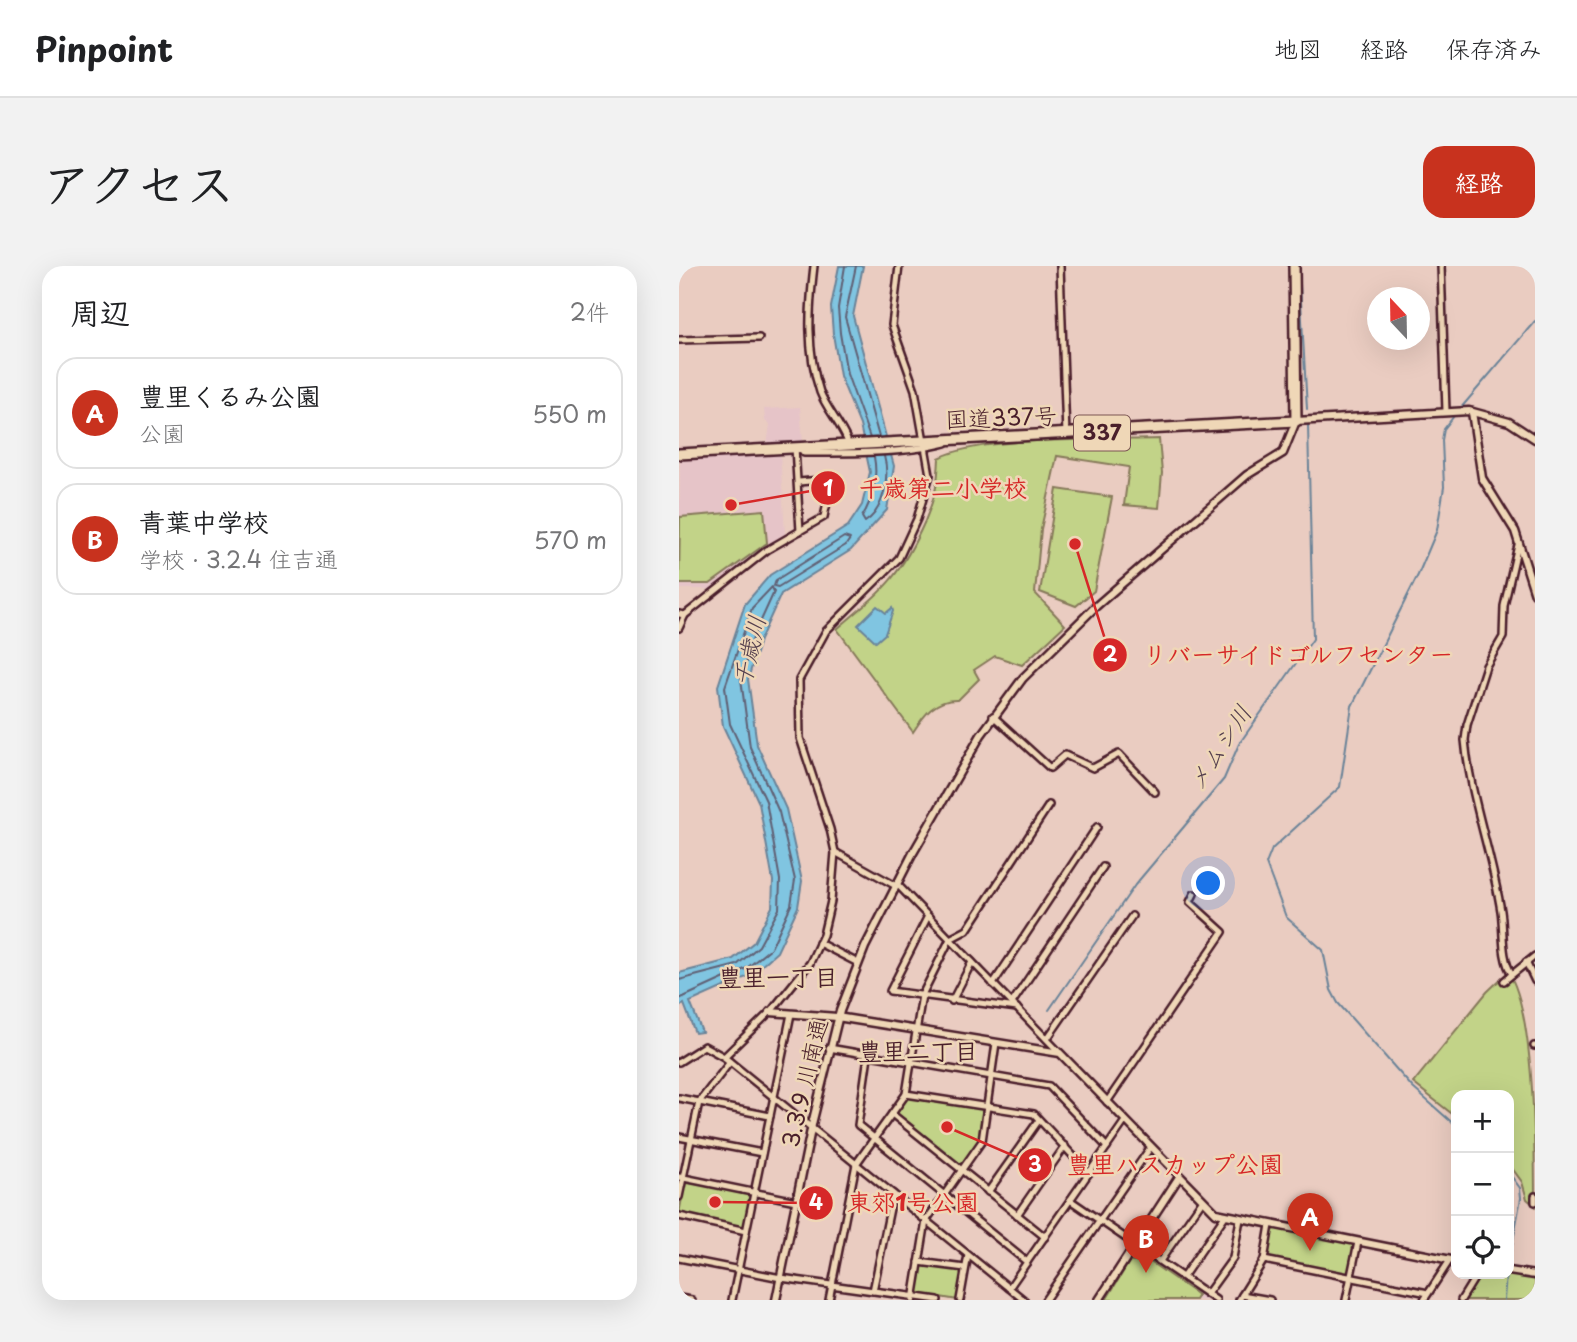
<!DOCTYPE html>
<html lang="ja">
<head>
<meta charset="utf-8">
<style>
  :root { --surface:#fff; --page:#f2f2f2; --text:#202124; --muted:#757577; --line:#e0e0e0; --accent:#c8321e }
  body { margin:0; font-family:"Playpen Sans","Klee One",sans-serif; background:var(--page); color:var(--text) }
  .controls { position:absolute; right:21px; bottom:21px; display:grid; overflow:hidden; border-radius:14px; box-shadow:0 7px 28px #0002 }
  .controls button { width:63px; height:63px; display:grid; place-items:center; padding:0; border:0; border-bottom:2px solid var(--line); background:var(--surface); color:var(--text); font:35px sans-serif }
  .compass { position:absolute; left:688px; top:21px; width:63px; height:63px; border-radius:50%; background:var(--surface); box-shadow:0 7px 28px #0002; rotate:338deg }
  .you { position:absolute; left:530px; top:618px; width:24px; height:24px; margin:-18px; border:5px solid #fff; border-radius:50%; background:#1a73e8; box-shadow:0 0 0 10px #1a73e833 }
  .badge { display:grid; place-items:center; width:46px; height:46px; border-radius:50%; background:var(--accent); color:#fff; font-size:23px; font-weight:700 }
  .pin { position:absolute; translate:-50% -58px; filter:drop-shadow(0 2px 4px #0008) }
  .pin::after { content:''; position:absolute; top:37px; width:24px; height:21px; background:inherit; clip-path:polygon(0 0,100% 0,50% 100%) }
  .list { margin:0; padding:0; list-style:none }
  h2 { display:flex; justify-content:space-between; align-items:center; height:91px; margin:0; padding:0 28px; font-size:30px }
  h2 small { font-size:23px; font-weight:400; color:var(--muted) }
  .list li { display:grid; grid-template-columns:46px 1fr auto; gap:21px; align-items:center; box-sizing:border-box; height:112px; margin:0 14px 14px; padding:0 14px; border:2px solid var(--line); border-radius:21px }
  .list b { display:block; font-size:26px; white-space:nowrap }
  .list p { margin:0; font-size:23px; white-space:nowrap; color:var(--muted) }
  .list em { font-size:23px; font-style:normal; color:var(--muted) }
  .icon { flex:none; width:38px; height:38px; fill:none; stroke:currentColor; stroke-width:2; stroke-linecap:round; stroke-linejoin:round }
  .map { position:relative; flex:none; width:856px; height:1034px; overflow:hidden; border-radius:21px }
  header { display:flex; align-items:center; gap:42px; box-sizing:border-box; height:98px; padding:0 35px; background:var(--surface); border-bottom:2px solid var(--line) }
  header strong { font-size:33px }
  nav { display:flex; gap:38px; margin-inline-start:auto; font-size:24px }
  .intro { display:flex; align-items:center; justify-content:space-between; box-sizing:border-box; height:168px; padding:0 42px }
  h1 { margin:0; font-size:49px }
  .button { padding:18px 32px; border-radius:21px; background:var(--accent); color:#fff; font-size:24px; font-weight:700 }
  main { display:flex; gap:42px; padding:0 42px }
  aside { flex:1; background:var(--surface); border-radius:21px; box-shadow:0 7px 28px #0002 }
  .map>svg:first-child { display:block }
  .built { fill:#e6c4c8 }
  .green { fill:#c2d388; stroke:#86795a; stroke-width:2 }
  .water { fill:#80c5e1; stroke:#6a8398; stroke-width:2 }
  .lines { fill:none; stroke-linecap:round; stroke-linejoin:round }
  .shore { stroke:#606174; stroke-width:2 }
  .stream { stroke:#6a8398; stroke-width:2 }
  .minor-casing { stroke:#4a1f2b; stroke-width:10 }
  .tertiary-casing { stroke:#4a1f2b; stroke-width:11 }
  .trunk-casing { stroke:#4a1f2b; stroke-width:14 }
  .minor { stroke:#efd7b7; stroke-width:5 }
  .tertiary { stroke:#efd7b7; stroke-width:6 }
  .trunk { stroke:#efd7b7; stroke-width:9 }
  .labels { text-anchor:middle; stroke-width:5; stroke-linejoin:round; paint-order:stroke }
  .shield { fill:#efd7b7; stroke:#7c5655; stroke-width:2 }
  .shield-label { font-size:21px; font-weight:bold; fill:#4a1f2b }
  .street-label { font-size:23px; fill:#4a1f2b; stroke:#efd7b7 }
  .water-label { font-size:24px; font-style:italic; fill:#55404f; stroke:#efd7b7 }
  .neighbourhood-label { font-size:24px; font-weight:bold; fill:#4a1f2b; stroke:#efd7b7 }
  .leader { fill:none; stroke:#d62828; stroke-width:2.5 }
  .callout-dot { fill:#d62828; stroke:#efd7b7; stroke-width:2.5 }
  .mark-label { font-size:21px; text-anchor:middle; font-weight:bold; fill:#fff }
  .callout-label { font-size:24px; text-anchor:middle; font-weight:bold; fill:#d62828; stroke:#efd7b7; stroke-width:5; stroke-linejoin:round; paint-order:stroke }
</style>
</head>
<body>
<header>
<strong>Pinpoint</strong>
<nav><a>地図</a><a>経路</a><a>保存済み</a></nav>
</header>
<div class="intro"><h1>アクセス</h1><a class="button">経路</a></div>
<main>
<aside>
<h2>周辺<small>2件</small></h2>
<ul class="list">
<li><span class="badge">A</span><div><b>豊里くるみ公園</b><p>公園</p></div><em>550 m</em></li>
<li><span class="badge">B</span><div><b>青葉中学校</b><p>学校 · 3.2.4 住吉通</p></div><em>570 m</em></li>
</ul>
</aside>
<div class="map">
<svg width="856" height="1034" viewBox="0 0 856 1034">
  <rect width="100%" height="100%" fill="#eaccc1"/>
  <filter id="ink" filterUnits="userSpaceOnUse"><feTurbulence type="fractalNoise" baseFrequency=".0143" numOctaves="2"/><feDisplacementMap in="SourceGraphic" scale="14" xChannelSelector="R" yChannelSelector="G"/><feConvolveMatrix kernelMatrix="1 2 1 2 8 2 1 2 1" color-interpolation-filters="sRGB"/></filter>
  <g filter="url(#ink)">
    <!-- built -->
    <g class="built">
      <path d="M121,141l3,35 -36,3 3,-21 -5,-3 -1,-12z"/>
      <path d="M101,187l5,81 -19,11 -56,44h-31l1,-129z"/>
      <path d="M456,981l76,53h-107z"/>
    </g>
    <!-- green -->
    <g class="green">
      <path d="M480,173l3,34 -3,35 -35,-3 5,-38 -72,-11 -16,73 -6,64 30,32 -43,40 -27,-9 -21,14 5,9 -21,21c-23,-1 -34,15 -45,32l-76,-103c47,-40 62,-50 88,-108 10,-24 13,-37 14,-63 45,-23 166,-17 220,-19z"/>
      <path d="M378,223l55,8 -18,94 -18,15 -36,-14z"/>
      <path d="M85,244l3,33 -57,41h-31l1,-67z"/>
      <path d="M829,706c27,39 27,181 27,234l-8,-7 -5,-17 -13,-18v-69h-53v22l-43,-34 74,-91z"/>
      <path d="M228,831l76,11 -5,34 -17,23 -66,-52z"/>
      <path d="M6,916l66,13 -7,32 -65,-13z"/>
      <path d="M593,962l82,16 -6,30 -81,-15z"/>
      <path d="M470,995l49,34 -3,5h-89l23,-38z"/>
      <path d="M241,998l43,6 -5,30 -42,-7z"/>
      <path d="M801,1008h29l26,5v21h-72z"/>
    </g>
    <!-- water -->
    <g class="water">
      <path d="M160,0h24l-10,50 41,150 -7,44 -36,40 -70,44 -21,46 -12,39 9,66 29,64 16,72 -4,26 -21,45 -26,23 -61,27 12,30 -7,1 -11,-29 -5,3v-34l54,-14 21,-17 18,-35 1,-26 -14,-78 -36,-77 -5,-40 27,-82 25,-29 78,-49 14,-21 8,-33 -10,-47 -20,-49 -7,-42 -2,-27z"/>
      <path d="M198,340l9,7 6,-5 1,3 -8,23 -9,8 -18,-17z"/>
    </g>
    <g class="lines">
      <!-- shore -->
      <g class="shore">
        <path d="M166,0l-7,42 2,25 7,41 23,64"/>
        <path d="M177,0l-11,51 34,120"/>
        <path d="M195,191c4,20 -1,42 -12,60l3,5c19,-12 25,-45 19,-66"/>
        <path d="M165,271l6,2 -4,6 -68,42 -4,-1 2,-6z"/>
        <path d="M0,714l58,-15 22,-19 20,-37 1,-29 -14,-79 -36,-77 -5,-37 27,-79 20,-21 2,5 -21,46 -12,41 9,68 29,65 16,68 -4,25 -20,43 -24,20 -68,31"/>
      </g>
      <!-- stream -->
      <g class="stream">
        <path d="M620,0l8,143"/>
        <path d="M781,143l75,-88"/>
        <path d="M775,150l-10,13 -2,11 2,47 -7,43 -19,45 -66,131 -12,81 -68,62 -6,15 20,53 37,33 8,40 7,13 75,85 43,38"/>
        <path d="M370,744l86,-125 89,-106 15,-35 74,-105 -5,-214"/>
        <path d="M830,907l11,15 1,10 -12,64"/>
        <path d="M825,1034l2,-26"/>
      </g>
      <!-- minor casing -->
      <g class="minor-casing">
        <g id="minor">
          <path d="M135,0c-5,43 -8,84 6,126 6,16 20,31 27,48"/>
          <path d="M381,0l6,169"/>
          <path d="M762,0l5,145"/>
          <path d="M0,74l80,-2"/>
          <path d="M116,181l5,84"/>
          <path d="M121,182l4,5c43,0 101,1 142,-10"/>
          <path d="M0,348l6,1 82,-65 57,-33 8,-38 -33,3"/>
          <path d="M0,362l6,-13"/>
          <path d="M314,450l57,52 15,-13 28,13 26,-14 36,38"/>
          <path d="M156,586l61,34"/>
          <path d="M218,618l163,169"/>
          <path d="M249,650l-38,75 127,17"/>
          <path d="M140,677l39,20"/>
          <path d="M847,696l9,19"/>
          <path d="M833,708c-11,-15 -8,-44 -11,-63 -9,-57 -31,-114 -36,-171l2,-15 19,-59 17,-29 1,-31 14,-61"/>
          <path d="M825,715l31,-25"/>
          <path d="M314,718l104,-157"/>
          <path d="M273,735l20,-39"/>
          <path d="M333,737l91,-136"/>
          <path d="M368,773l85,-123"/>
          <path d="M855,780h1"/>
          <path d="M150,782l220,38 58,61"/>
          <path d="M189,790l-10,69 169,137"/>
          <path d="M45,791l49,-48 37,-46 13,-28 8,-34 4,-49 -5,-23 -30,-91 -1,-58 27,-49 73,-73 18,-39 13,-44 -15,-85 -23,-65 7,-59"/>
          <path d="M0,796l25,-16 20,11 300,243"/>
          <path d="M227,828l128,20 55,59"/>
          <path d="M0,832l91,18"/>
          <path d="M428,836l116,-170 -33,-30 4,-8"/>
          <path d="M213,848l153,123"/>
          <path d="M0,871l83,16"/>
          <path d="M0,911l117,24"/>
          <path d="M309,926l51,-72"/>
          <path d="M856,930v6"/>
          <path d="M0,931l20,-95 31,-40"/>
          <path d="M391,934l146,100"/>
          <path d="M338,949l48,-69"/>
          <path d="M0,950l67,15"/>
          <path d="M0,992l102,20 157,22"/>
          <path d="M585,994l164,33"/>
          <path d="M481,995l42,-60"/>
          <path d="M240,996l46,6"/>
          <path d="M504,1011l42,-61"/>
          <path d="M330,1022l116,-167"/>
          <path d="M194,1025l20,-97"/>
          <path d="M528,1028l26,-36 7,-39"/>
          <path d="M563,1029l28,5"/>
          <path d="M0,1032l13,2"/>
          <path d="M53,1034l59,-286"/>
          <path d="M150,1034l27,-136 50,-70 16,-99 28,-56 17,-9 82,-125"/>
          <path d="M234,1034l13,-79 56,-80 14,-98"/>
          <path d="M281,1034l8,-45"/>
          <path d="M366,1034l105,-152"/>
          <path d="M560,1034l25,-40 6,-35"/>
          <path d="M667,1034l12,-58"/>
          <path d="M745,1034l26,-40"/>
          <path d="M782,1034l16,-26"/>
          <path d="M855,1034l1,-2"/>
        </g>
      </g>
      <!-- tertiary casing -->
      <g class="tertiary-casing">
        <g id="tertiary">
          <path d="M793,146l10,66 33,53 20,63"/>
          <path d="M91,746l67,5 223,36 156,160 240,48"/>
          <path d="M830,1005l26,4"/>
          <path d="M97,1034l37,-180 27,-109 25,-64 48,-94 68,-118 42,-57 72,-71 152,-132 36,-22 13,-32 173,-10 40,11 26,17"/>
          <path d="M420,1034l80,-123"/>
        </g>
      </g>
      <!-- trunk casing -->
      <g class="trunk-casing">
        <path id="trunk" d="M0,188l617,-33 -2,-155"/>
      </g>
      <!-- minor -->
      <use href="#minor" class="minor"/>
      <!-- tertiary -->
      <use href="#tertiary" class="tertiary"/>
      <!-- trunk -->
      <use href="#trunk" class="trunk"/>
    </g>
  </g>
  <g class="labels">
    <!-- shield labels -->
    <rect class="shield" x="395" y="149.5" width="56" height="35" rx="5"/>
    <g class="shield-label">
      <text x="423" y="174">337</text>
    </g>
    <!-- street labels -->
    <g class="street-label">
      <text transform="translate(322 152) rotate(-2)" y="8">国道337号</text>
      <text transform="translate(126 817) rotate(-77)" y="8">3.3.9 川南通</text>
    </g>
    <!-- water labels -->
    <g class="water-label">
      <text transform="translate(71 385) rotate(-77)" y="8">千歳川</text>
      <text transform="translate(541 482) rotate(-57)" y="8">メムシ川</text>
    </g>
    <!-- neighbourhood labels -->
    <g class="neighbourhood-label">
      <text x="99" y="720">豊里一丁目</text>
      <text x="239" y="794">豊里二丁目</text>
    </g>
  </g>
  <!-- callouts -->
  <path class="leader" d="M52 239L149 222M396 278L431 389M268 861L356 899M36 936L137 937"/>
  <g class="callout-dot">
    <circle cx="52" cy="239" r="7"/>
    <circle cx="396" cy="278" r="7"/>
    <circle cx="268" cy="861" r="7"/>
    <circle cx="36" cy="936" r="7"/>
    <circle cx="149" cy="222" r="18"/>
    <circle cx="431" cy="389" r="18"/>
    <circle cx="356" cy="899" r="18"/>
    <circle cx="137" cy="937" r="18"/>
  </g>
  <g class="mark-label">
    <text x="149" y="230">1</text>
    <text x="431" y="396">2</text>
    <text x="356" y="906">3</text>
    <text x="137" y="944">4</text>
  </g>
  <g class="callout-label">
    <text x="264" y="231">千歳第二小学校</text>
    <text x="619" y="397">リバーサイドゴルフセンター</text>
    <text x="496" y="907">豊里ハスカップ公園</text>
    <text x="234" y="945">東郊1号公園</text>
  </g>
</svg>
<div class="controls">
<button>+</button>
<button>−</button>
<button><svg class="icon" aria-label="locate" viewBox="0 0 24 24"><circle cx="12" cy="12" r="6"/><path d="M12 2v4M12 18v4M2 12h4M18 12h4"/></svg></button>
</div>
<svg class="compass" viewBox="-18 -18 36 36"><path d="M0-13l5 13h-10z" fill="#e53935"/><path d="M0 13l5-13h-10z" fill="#757577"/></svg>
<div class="you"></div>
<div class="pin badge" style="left:631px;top:985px">A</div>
<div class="pin badge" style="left:467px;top:1007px">B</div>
</div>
</main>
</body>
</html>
